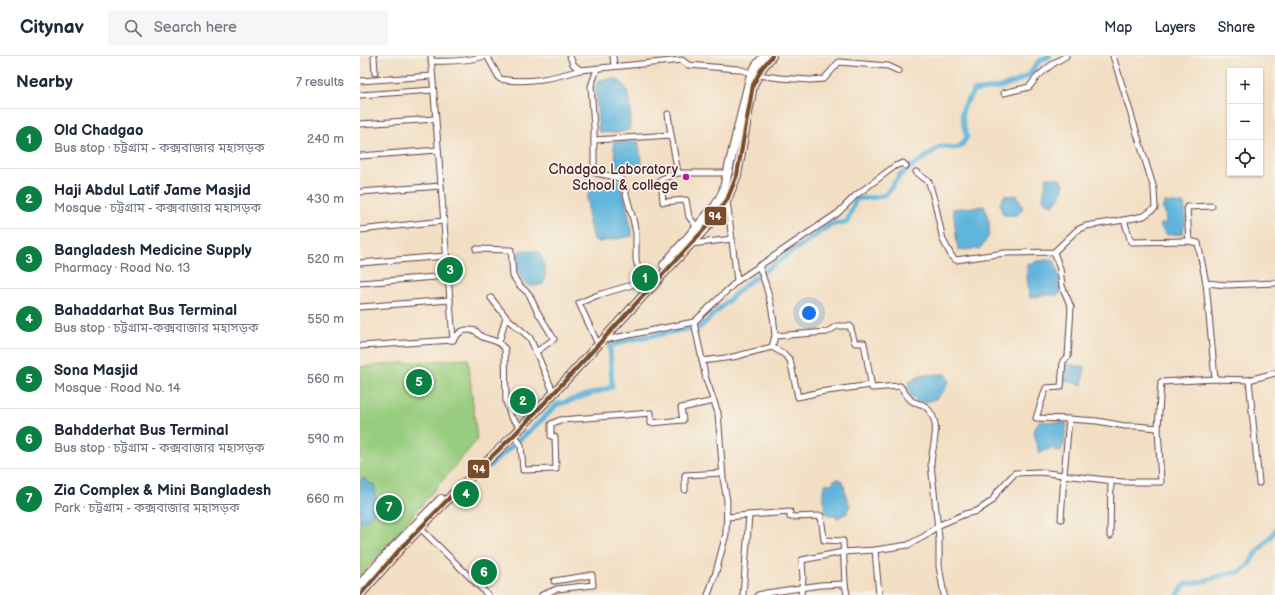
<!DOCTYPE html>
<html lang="en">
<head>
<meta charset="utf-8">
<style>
  :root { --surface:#fff; --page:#f6f6f7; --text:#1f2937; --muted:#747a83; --line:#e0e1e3; --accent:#0b8043 }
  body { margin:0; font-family:"Balsamiq Sans","Noto Sans Bengali",sans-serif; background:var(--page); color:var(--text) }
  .controls { position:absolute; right:12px; top:12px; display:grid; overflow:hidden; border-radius:0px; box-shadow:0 1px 3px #0004 }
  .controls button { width:36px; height:36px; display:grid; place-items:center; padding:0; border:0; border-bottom:1px solid var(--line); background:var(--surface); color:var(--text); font:20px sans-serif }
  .you { position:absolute; left:449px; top:257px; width:14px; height:14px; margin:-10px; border:3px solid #fff; border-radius:50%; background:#1a73e8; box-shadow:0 0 0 6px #1a73e833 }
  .badge { display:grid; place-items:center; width:26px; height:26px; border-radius:50%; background:var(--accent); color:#fff; font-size:13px; font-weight:700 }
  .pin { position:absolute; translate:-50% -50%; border:2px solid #fff; box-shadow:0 1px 4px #0006 }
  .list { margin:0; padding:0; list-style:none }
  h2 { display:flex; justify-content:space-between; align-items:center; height:52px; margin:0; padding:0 16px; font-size:17px }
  h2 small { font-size:13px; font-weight:400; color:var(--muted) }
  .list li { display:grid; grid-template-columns:26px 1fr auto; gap:12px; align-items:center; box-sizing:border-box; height:60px; padding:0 16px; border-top:1px solid var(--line) }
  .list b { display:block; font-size:15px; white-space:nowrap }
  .list p { margin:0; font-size:13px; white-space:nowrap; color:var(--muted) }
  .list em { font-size:13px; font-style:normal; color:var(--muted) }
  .icon { flex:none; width:22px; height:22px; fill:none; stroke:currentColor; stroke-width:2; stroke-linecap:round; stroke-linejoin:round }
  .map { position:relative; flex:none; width:915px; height:539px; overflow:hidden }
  header { display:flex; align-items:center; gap:24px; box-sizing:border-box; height:56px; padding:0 20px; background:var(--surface); border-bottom:1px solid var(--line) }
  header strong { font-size:19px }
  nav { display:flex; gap:22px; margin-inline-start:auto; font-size:14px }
  .search { width:280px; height:36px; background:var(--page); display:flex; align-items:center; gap:10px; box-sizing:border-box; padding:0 14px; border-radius:0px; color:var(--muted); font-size:15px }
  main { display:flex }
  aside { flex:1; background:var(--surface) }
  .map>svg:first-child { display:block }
  .green { fill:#98cd7f; stroke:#717655 }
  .water { fill:#61b5dd; stroke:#566a84 }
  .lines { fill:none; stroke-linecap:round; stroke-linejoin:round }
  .canal { stroke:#61b5dd; stroke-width:5 }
  .minor-casing { stroke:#633c42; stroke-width:7 }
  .trunk-casing { stroke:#633c42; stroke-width:10 }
  .minor { stroke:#fff; stroke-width:5 }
  .trunk { stroke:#fff; stroke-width:8 }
  .bus-1-casing { stroke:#f7f3e8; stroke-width:7 }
  .bus-1 { stroke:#7a4b2a; stroke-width:4 }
  .poi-dot { fill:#b5179e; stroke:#f7f3e8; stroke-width:1.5 }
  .labels { text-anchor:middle; stroke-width:3.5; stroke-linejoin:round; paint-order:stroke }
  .poi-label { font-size:14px; fill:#4a1f2b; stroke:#f7f3e8; text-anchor:end }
  .line-badge { stroke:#f7f3e8; stroke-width:1.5 }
  .badge-label { font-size:11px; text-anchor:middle; font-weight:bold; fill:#fff }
</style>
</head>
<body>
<header>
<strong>Citynav</strong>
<div class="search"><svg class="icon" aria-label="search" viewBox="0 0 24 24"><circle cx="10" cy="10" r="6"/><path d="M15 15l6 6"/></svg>Search here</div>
<nav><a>Map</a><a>Layers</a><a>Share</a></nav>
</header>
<main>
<aside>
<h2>Nearby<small>7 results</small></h2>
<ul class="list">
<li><span class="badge">1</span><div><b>Old Chadgao</b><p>Bus stop · চট্টগ্রাম - কক্সবাজার মহাসড়ক</p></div><em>240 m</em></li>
<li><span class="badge">2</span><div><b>Haji Abdul Latif Jame Masjid</b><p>Mosque · চট্টগ্রাম - কক্সবাজার মহাসড়ক</p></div><em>430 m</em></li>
<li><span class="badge">3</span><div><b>Bangladesh Medicine Supply</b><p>Pharmacy · Road No. 13</p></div><em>520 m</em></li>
<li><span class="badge">4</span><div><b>Bahaddarhat Bus Terminal</b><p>Bus stop · চট্টগ্রাম-কক্সবাজার মহাসড়ক</p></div><em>550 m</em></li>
<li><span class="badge">5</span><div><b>Sona Masjid</b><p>Mosque · Road No. 14</p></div><em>560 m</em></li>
<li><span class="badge">6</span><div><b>Bahdderhat Bus Terminal</b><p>Bus stop · চট্টগ্রাম - কক্সবাজার মহাসড়ক</p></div><em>590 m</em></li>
<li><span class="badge">7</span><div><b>Zia Complex &amp; Mini Bangladesh</b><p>Park · চট্টগ্রাম - কক্সবাজার মহাসড়ক</p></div><em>660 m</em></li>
</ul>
</aside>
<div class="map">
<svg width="915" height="539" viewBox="0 0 915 539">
  <rect width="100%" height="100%" fill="#f7f3e8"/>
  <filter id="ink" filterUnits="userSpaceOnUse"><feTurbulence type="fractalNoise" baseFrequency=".025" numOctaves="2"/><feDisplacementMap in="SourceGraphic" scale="8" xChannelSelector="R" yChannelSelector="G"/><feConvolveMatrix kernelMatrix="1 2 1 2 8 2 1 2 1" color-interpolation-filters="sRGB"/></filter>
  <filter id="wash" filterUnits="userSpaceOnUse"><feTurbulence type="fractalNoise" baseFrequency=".012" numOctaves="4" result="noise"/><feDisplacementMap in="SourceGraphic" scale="16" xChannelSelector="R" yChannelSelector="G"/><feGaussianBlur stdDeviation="0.9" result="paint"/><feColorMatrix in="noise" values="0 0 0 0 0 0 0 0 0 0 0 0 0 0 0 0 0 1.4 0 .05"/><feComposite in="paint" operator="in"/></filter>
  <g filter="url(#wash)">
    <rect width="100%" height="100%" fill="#f2dec2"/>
    <!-- green -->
    <path class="green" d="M108,303l9,81 -117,137v-210l53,-5z"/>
    <!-- water -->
    <g class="water">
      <path d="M245,23c3,0 7,-1 9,0 19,4 18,37 15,51l-12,3 -18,-1 -4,-46 4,-5z"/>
      <path d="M278,85l4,24 -25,4 -4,-27z"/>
      <path d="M686,122h12l6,5 -3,12 -8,10 -7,-2 -3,-5z"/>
      <path d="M241,124h17l3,3 11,47v6l-33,6 -5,-3 -5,-16 -2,-26 8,-16z"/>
      <path d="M657,139l6,13 -6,7h-14l-3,-11 4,-8z"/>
      <path d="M804,146l20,2 2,15 -4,15 -15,1 -7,-9 1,-3 5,1 -1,-13 -3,-1z"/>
      <path d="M624,150c6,19 10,28 -5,43l-21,1 -5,-41z"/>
      <path d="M161,194l18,2c6,11 9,20 4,32 -5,1 -11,4 -16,1 -7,-3 -12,-23 -9,-30 0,-2 2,-3 3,-5z"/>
      <path d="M693,203l4,9 5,24 -5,3h-13l-14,3 -3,-21v-13l12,-3z"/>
      <path d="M705,308l20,3 -3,18 -19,-5z"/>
      <path d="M585,318l4,7c-8,16 -14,22 -33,21 -7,-7 -9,-11 -7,-20l14,-7z"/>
      <path d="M679,365l28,2 -3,21 -4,8 -8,-4 -13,5 -5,-22z"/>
      <path d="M3,422l3,2 2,3 6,1c2,17 6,33 -14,39v-40z"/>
      <path d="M474,424l3,-1 6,2 3,15 4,10 -2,3 -1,4 -10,5 -1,-3h-8l-3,-2c1,-11 -5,-19 0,-29h7z"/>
    </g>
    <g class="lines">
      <!-- canal -->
      <g class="canal">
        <path d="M129,410l55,-48 12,-13 56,-18 -2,-41 18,-6 72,-13 46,-43 84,-59 17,-3 9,-23 22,-2 8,-3 14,-19 41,-29 12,2 7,-1 7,-10c-7,-24 -8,-26 7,-46l27,-4 14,-5 14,-7 9,-13 11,-6"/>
        <path d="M818,539l7,-11 15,-2 27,-8 13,-2 8,-6 6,-10 21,-25"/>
      </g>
    </g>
  </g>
  <g filter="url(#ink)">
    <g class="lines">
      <!-- minor casing -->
      <g class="minor-casing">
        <g id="minor">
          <path d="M14,0l1,17"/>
          <path d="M71,0l22,284"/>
          <path d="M127,0l13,23c27,5 54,-1 80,-9l102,-10 6,5 50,4 20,6 22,3 30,2 14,-1 15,-17 49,4 11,5"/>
          <path d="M210,0l3,8 7,6"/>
          <path d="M253,0l1,10"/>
          <path d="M753,0l41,133 1,19 -11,8 -20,4"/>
          <path d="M71,5c18,1 36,0 54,-5"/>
          <path d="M237,13l-6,17 3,41v39l2,7c8,3 19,2 26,7l11,39 3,14v27l8,27"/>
          <path d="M0,25l72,-5"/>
          <path d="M644,37l25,-6c10,-14 22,-23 37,-31"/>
          <path d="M0,39l73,-5"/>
          <path d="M308,58l3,21"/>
          <path d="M0,68l75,-5"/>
          <path d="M234,84l77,-5 7,38h50"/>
          <path d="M0,100l78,-6"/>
          <path d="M556,116l13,10 6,21 8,37 9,17 4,3 49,-7 49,-1 23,-22 9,-4 38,-6 7,22 58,-1 9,2 8,40 9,96"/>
          <path d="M318,117l-17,6 2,23 23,-2 3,17 8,10"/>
          <path d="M0,136l81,-6"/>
          <path d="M367,144l10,81"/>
          <path d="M0,174l83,-9"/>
          <path d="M829,185l-2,-34 25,-1"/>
          <path d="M331,188l41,-5"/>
          <path d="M116,193l35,1 2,26 6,9 10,9 8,17 17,28 -18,13"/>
          <path d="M694,196l6,17 2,17 9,21 -3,50 -5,4 -2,26 -15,1 -10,30 33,1"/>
          <path d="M0,207l86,-7"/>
          <path d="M399,210c9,23 15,46 16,70"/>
          <path d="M0,227l88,-7"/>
          <path d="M846,227l21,2 48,-2"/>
          <path d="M131,242l15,19 24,21 22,51"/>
          <path d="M0,251l90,-7"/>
          <path d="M334,266l12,57 12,34 5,65 4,23 -1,33 -10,38 -8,23"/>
          <path d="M236,284l-17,-37 19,-8 44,-13"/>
          <path d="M244,284l90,-18 43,-41 101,-68 17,-17 40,-30 8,-3 3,3"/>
          <path d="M139,286l7,-25"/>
          <path d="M0,290l93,-6c7,-9 11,-12 23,-9 8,12 18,4 29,18l1,53 5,15 7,7"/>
          <path d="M412,291l12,7 6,6 8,37 22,-5 51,-7"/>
          <path d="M342,305l31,-4 39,-10 3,-11 52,-4 10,-6h13l5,17h9l8,45 28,-2c4,5 7,11 12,15 4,3 10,2 14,6 17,16 6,37 5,57l8,74v28l5,29"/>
          <path d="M889,324l10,103"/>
          <path d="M154,379l7,10 2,25 33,-1 -1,-32 -4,-1v-12l9,-4 91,-7v10l32,-3 -2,-12 33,-7"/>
          <path d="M325,434v-15l37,-2"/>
          <path d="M389,459l41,-3v5l31,-1 3,24 19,1 2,43 -25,1 -53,8v2"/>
          <path d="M367,461l22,-2 -6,80"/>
          <path d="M701,463l3,-44 58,7h39l-3,-54 3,-46 54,-3 34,1 26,-7"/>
          <path d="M59,471l69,68"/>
          <path d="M750,480l1,-56"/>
          <path d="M515,494l4,45"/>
          <path d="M485,528l2,11"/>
          <path d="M182,539l15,-6 36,-4 -1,-10 -38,6"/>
          <path d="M398,539l9,-2"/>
          <path d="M441,539l2,-17 -1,-18 41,-8 32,-2 33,-5 17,-9 12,-10 28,-12 12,-3 15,-10 6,-10 17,-18 24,-1 25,3 5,-56 28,2 28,5h10l23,2"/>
        </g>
      </g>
      <!-- trunk casing -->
      <g class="trunk-casing">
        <g id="trunk">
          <path d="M304,209l52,-60 7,-13 27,-114 6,-12 8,-10"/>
          <path d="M0,528l35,-38 46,-47"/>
          <path d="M0,539l39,-45 55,-57 60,-58 38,-40 158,-172 17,-23 10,-25 16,-90 9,-17 10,-12"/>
        </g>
      </g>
      <!-- minor -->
      <use href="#minor" class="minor"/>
      <!-- trunk -->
      <use href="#trunk" class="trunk"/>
      <!-- bus-1 casing -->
      <g class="bus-1-casing">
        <path id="bus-1" d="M0,539l39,-45 55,-57 60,-58 38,-40 158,-172 17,-23 10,-25 16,-90 9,-17 10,-12"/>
      </g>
      <!-- bus-1 -->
      <use href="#bus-1" class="bus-1"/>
    </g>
  </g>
  <!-- markers -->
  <circle class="poi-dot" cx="326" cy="121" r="4"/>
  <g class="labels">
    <!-- poi labels -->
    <g class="poi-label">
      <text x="318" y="118">Chadgao Laboratory<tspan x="318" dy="16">School &amp; college</tspan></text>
    </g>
  </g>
  <g class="line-badge">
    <rect x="344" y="150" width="23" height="20" rx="4" fill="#7a4b2a"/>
    <rect x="107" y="403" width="23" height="20" rx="4" fill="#7a4b2a"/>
  </g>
  <g class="badge-label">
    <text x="355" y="164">94</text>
    <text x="119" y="417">94</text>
  </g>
</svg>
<div class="controls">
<button>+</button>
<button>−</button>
<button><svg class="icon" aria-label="locate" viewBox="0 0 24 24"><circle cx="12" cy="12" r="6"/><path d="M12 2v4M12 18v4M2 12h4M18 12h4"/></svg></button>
</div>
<div class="you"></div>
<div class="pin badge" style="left:285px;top:222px">1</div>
<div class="pin badge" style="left:163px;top:345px">2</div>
<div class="pin badge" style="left:90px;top:214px">3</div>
<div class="pin badge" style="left:106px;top:438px">4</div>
<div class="pin badge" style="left:59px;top:326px">5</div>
<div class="pin badge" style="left:124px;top:516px">6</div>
<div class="pin badge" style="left:29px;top:452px">7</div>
</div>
</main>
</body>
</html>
